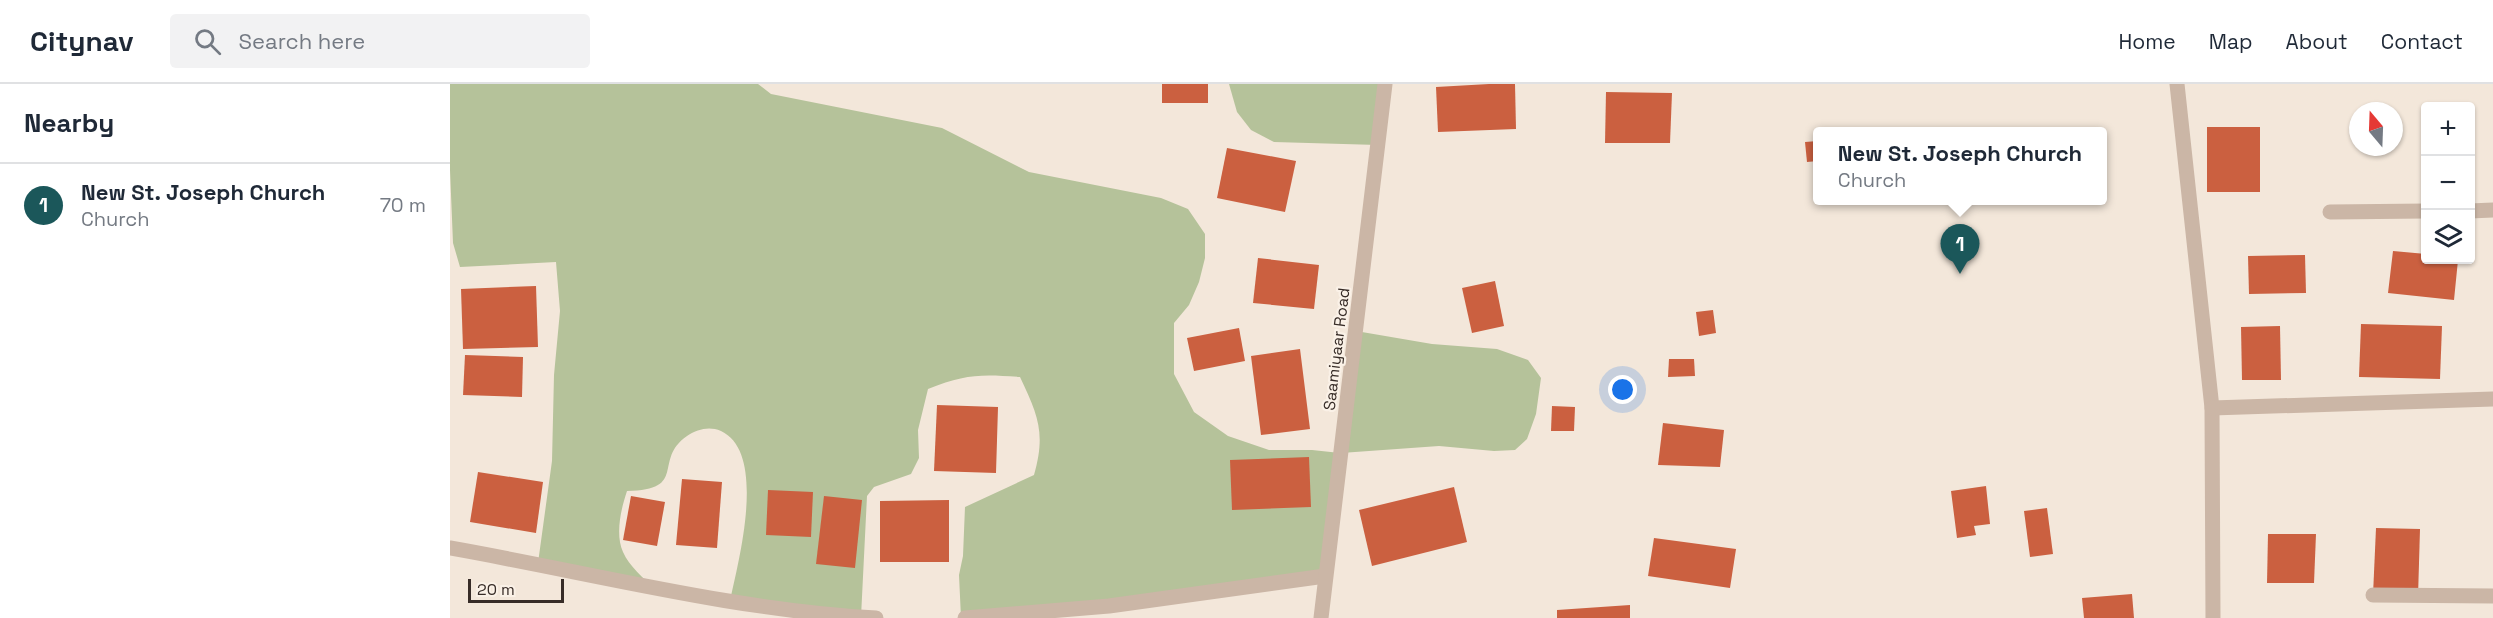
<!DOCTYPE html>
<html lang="en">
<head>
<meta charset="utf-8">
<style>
  :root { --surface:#fff; --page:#f2f2f3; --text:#1f2937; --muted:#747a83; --line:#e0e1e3; --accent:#1b575a }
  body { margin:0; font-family:"Space Grotesk",sans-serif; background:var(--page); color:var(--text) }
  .controls { position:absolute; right:18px; top:18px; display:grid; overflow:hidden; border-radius:6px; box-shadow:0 2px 4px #0004 }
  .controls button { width:54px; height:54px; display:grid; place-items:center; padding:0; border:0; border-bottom:2px solid var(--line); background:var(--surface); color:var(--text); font:30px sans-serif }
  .compass { position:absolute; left:1899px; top:18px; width:54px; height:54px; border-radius:50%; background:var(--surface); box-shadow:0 2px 4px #0004; rotate:341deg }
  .scale { position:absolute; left:18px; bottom:15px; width:96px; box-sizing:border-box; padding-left:6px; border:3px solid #372c27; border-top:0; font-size:16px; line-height:21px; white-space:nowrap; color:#372c27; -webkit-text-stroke:4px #faf1e7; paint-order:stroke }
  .you { position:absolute; left:1173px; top:306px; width:21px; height:21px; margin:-15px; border:4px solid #fff; border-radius:50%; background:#1a73e8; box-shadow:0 0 0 9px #1a73e833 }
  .badge { display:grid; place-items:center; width:39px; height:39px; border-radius:50%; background:var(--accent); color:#fff; font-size:20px; font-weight:700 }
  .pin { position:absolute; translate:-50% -50px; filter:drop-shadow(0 2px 3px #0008) }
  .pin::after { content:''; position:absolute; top:32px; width:21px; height:18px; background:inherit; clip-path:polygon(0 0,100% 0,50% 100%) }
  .popup { position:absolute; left:1363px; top:43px; width:294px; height:78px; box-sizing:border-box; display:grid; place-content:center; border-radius:6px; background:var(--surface); filter:drop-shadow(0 2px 4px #0005); font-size:20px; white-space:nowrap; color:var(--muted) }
  .popup b { font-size:22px; color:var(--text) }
  .popup::after { content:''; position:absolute; left:50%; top:100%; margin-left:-12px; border:12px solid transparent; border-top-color:var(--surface) }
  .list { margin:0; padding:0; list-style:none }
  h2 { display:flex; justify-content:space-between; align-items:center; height:78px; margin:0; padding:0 24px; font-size:26px }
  h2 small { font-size:20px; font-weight:400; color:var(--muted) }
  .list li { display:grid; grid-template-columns:39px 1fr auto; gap:18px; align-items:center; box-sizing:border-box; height:84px; padding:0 24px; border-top:2px solid var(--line) }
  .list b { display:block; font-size:22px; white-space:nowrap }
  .list p { margin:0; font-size:20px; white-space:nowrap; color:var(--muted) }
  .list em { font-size:20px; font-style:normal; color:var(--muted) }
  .icon { flex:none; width:33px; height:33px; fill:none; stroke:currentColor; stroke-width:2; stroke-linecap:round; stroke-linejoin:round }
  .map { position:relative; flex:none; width:2043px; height:534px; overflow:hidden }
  header { display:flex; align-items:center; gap:36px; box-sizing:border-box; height:84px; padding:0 30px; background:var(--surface); border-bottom:2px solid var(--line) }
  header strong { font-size:28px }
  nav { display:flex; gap:33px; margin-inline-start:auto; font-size:21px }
  .search { width:420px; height:54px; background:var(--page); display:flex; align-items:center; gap:15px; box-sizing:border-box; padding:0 21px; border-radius:6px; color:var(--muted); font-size:22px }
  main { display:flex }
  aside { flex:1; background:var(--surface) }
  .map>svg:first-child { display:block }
  .green { fill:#b5c29a }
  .building { fill:#cb6040 }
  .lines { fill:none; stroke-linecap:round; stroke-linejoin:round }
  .street { stroke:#cbb6a6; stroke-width:15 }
  .labels { text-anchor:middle; stroke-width:4.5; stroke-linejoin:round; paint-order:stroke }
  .street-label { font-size:16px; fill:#372c27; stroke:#faf1e7 }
</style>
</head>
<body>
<header>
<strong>Citynav</strong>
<div class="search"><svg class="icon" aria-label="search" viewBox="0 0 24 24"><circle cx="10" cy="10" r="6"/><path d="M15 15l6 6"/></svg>Search here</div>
<nav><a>Home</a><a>Map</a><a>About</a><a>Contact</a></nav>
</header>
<main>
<aside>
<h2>Nearby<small></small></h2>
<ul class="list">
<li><span class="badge">1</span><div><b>New St. Joseph Church</b><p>Church</p></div><em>70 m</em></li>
</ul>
</aside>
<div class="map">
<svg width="2043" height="534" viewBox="0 0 2043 534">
  <rect width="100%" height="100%" fill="#f3e7da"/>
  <!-- green -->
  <g class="green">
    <path d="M0,0h308l13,10 171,34 87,44 132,26 27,11 17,25v24l-6,24 -10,23 -15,18v51l20,38 34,24 41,14h43l28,3 16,-122 76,13 65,5 31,11 13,18 -5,36 -9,25 -12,11 -21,1 -55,-5 -98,7 -17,123 -363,42 -2,-43 4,-19 2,-49 69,-32c12,-42 4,-60 -14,-98 -39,-3 -55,-3 -92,12l-10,41 1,28 -8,16 -37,13 -7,9 -6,121 -131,-16c8,-38 38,-148 -9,-170 -12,-5 -23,-2 -34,5 -35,24 2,54 -60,55 -6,18 -12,43 -4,61 6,14 21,26 31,37l-116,-26 14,-102 2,-86 6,-64 -4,-49 -96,5 -7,-24 -3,-73z"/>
    <path d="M779,0h156l-7,61 -104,-3 -23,-12 -14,-18z"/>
  </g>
  <!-- building -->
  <g class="building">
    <rect x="712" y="0" width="46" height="19"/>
    <path d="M1039,0h26l1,45 -78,3 -2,-45z"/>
    <path d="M1156,8l66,1 -2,50h-65z"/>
    <rect x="1757" y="43" width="53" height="65"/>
    <path d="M1368,57v20l-11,1 -2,-20z"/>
    <path d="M777,64l69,13 -11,51 -68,-14z"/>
    <path d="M1943,167l33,3v6h32l-4,40 -66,-7z"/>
    <path d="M1855,171l1,38 -57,1 -1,-38z"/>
    <path d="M808,174l61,7 -5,44 -61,-6z"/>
    <path d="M1045,197l9,45 -32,7 -10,-45z"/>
    <path d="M86,202l2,61 -75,2 -2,-60z"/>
    <path d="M1263,226l3,23 -17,3 -3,-24z"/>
    <path d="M1911,240l81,2 -2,53 -81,-2z"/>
    <path d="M1830,242l1,54h-39l-1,-53z"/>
    <path d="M789,244l6,33 -51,10 -7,-33z"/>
    <path d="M850,265l10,80 -49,6 -10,-79z"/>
    <path d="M15,271l58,2 -1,40 -59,-2z"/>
    <path d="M1219,275h25l1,17 -27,1z"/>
    <path d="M487,321l61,2 -2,66 -62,-2z"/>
    <path d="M1102,322l23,1 -1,24h-23z"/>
    <path d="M1213,339l61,7 -4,37 -62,-2z"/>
    <path d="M859,373l2,50 -79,3 -2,-50z"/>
    <path d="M28,388l65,10 -7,51 -66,-11z"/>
    <path d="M232,395l40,3 -5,66 -41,-3z"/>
    <path d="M1536,402l4,38 -16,2 2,9 -19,3 -6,-47z"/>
    <path d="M1004,403l13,55 -95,24 -13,-56z"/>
    <path d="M318,406l45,2 -2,45 -45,-2z"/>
    <path d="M181,412l34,6 -8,44 -34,-6z"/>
    <path d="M374,412l38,4 -7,68 -39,-4z"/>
    <path d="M499,416v62h-69v-61z"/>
    <path d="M1597,424l6,46 -23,3 -6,-46z"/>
    <path d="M1926,444l44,1 -2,68 -45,-2z"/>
    <path d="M1818,450h48l-2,49h-47z"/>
    <path d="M1204,454l82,11 -6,39 -82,-12z"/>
    <path d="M1682,510l2,24h-50l-2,-20z"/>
    <path d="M1180,521v13h-73v-8z"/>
  </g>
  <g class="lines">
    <!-- street -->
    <g class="street">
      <path d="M1727,0l35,324 1,210"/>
      <path d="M2020,127l23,-1"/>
      <path d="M1880,128l96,-1"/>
      <path d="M1762,324l281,-9"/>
      <path d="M0,464c142,25 282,62 426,70"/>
      <path d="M1923,511l120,1"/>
      <path d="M515,534l144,-12 216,-30"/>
      <path d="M871,534l64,-534"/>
    </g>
  </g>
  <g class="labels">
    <!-- street labels -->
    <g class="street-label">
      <text transform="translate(886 265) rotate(-83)" y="6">Saamiyaar Road</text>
    </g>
  </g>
</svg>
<div class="controls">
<button>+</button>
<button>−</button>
<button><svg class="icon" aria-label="layers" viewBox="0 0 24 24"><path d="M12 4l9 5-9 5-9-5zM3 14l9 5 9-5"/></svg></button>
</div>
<svg class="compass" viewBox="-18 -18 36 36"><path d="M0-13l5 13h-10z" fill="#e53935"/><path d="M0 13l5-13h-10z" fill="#747a83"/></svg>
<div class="scale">20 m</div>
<div class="you"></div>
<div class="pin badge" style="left:1510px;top:190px">1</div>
<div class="popup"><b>New St. Joseph Church</b>Church</div>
</div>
</main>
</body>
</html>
